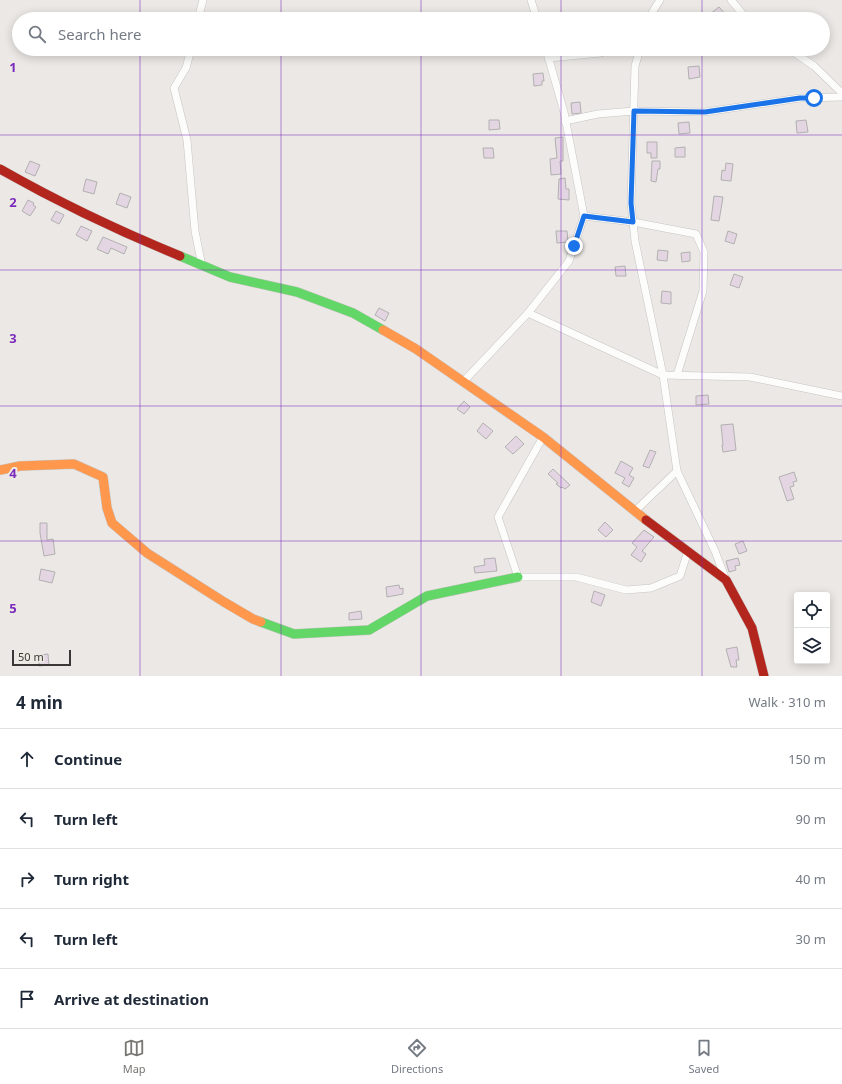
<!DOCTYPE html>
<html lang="en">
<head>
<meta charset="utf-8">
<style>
  :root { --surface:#fff; --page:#f6f6f7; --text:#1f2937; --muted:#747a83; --line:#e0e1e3; --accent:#787673 }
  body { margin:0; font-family:"Noto Sans",sans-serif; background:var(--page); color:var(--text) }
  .controls { position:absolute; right:12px; bottom:12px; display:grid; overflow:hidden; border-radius:4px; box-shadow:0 2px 10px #0003 }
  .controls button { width:36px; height:36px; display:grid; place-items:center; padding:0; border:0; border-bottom:1px solid var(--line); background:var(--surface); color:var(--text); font:20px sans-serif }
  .scale { position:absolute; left:12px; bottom:10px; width:59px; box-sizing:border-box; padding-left:4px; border:2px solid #3a3836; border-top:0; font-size:11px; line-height:14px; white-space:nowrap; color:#3a3836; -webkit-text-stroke:3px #ede9e3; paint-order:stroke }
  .stop { position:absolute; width:12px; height:12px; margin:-9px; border:3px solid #1a73e8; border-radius:50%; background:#fff }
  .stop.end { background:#1a73e8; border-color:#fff; box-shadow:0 1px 4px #0008 }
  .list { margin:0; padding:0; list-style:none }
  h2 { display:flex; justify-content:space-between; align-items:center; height:52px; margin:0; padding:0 16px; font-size:17px }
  h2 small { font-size:13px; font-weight:400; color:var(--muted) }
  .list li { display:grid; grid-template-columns:26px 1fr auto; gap:12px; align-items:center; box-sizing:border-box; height:60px; padding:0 16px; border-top:1px solid var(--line) }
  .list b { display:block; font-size:15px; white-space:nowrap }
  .list em { font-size:13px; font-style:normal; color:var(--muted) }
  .icon { flex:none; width:22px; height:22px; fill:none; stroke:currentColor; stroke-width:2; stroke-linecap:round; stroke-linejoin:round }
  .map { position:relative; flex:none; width:842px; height:676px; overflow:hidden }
  .search { position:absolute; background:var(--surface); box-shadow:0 2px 10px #0003; left:12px; right:12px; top:12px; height:44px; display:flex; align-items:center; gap:10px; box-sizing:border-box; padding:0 14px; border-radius:22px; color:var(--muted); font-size:15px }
  .sheet { height:352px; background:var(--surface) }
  nav { display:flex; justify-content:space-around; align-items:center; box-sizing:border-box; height:56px; border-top:1px solid var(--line); background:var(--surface); font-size:11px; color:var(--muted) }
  nav a { display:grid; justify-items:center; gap:2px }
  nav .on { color:var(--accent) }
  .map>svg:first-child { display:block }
  .building { fill:#e3d6e2; stroke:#b2b0b0 }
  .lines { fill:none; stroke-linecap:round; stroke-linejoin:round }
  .street-casing { stroke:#c8c5c3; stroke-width:8 }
  .fast-casing { stroke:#c8c5c3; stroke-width:10 }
  .slow-casing { stroke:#c8c5c3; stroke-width:10 }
  .jam-casing { stroke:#c8c5c3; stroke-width:10 }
  .street { stroke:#fcfcfb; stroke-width:7 }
  .fast { stroke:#63d668; stroke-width:9 }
  .slow { stroke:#ff974d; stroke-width:9 }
  .jam { stroke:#b3261e; stroke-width:9 }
  .route { stroke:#1a73e8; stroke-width:5 }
  .grid { fill:none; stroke:#7b2cbf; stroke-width:1; stroke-opacity:0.55 }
  .grid-label { font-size:13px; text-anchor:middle; font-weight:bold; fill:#7b2cbf; stroke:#ede9e3; stroke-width:4; stroke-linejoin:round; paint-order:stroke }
</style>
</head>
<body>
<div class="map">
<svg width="842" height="676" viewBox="0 0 842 676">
  <rect width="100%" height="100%" fill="#ebe8e5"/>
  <!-- building -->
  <g class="building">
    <path d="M719,7l7,8 -5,4h-7l-4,-5z"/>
    <path d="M699,66l1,11 -11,2 -1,-12z"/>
    <path d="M543,73l1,8h-2v4l-8,1 -1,-12z"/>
    <path d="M580,102l1,11 -9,1 -1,-11z"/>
    <path d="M489,120h10l1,9 -11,1z"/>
    <path d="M806,120l2,12 -11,1 -1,-12z"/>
    <path d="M689,122l1,11 -11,1 -1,-11z"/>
    <path d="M563,137v24h-3l1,13 -10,1 -1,-16 7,-1 -2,-20z"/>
    <path d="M647,142h10v16h-6v-5h-4z"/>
    <path d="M685,147v10h-10v-9z"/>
    <path d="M483,148h10l1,10h-10z"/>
    <path d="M30,161l10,4 -5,11 -10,-4z"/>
    <path d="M652,161h8v8h-2l-2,13 -5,-1z"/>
    <path d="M726,163l7,1 -2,17 -10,-1 1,-10 3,1z"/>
    <path d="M565,178l1,11h3v11l-11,-1 1,-20z"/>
    <path d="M86,179l11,3 -3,12 -11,-3z"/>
    <path d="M120,193l11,4 -4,11 -11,-4z"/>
    <path d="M714,196l9,1 -4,24 -8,-1z"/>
    <path d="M28,200l6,3 -1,2 3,2 -6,9 -8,-5z"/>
    <path d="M56,211l8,4 -5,9 -8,-4z"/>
    <path d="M81,226l11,5 -5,10 -11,-6z"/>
    <path d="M556,231h11l1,11 -11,1z"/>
    <path d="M728,231l9,3 -3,10 -9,-3z"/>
    <path d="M103,237l24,10 -3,7 -13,-6 -3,6 -11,-5z"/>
    <path d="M658,250l10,1 -1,10 -10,-1z"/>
    <path d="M690,252v9l-8,1 -1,-9z"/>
    <path d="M625,266l1,10h-10l-1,-9z"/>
    <path d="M734,274l9,3 -4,11 -9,-3z"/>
    <path d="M662,291l9,1v12l-10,-1z"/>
    <path d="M379,308l10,5 -4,8 -10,-6z"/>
    <path d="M708,395l1,9 -13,1v-9z"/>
    <path d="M464,401l6,6 -6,7 -7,-5z"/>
    <path d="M483,423l10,8 -7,8 -9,-8z"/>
    <path d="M733,424l3,26 -13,2 -1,-7h1l-2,-20z"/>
    <path d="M516,436l8,8 -11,10 -8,-7z"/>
    <path d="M650,450l6,2 -7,16 -6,-2z"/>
    <path d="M621,461l12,7 -4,7 5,3 -5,9 -7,-4 3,-5 -10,-5z"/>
    <path d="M553,469l17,16 -5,4 -3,-2 -1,1 -5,-4 2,-1 -10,-9z"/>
    <path d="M794,472l3,9 -4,1 1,4 -4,1 4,12 -7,2 -8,-24z"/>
    <path d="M605,522l8,8 -7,7 -8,-7z"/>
    <path d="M40,523h7v17l6,-1 2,15 -11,2 -4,-23z"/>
    <path d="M644,530l10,7 -12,14 4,3 -5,8 -10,-7 6,-8 -5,-4z"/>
    <path d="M743,541l4,10 -8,3 -4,-10z"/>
    <path d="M495,558l2,13 -22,2 -1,-6 11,-2 -1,-6z"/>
    <path d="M738,558l2,7 -5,1 1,4 -7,2 -3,-11z"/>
    <path d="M41,569l14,3 -3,11 -13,-3z"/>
    <path d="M399,585l1,4 3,-1v6l-16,3 -1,-10z"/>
    <path d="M594,591l11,4 -4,11 -10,-4z"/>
    <path d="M361,611l1,8 -13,1v-7z"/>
    <path d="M737,647l2,13h-3l1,7h-6l-5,-18z"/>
    <path d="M48,654l1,11 -10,1v-11z"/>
  </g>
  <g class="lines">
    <!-- street casing -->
    <g class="street-casing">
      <g id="street">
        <path d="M531,0l6,19"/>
        <path d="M731,0l16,19"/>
        <path d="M198,19l5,-19"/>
        <path d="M648,19l12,-19"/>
        <path d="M191,49l-5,19 -12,20 13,52 8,91 7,35"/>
        <path d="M640,49l-5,17 -4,137 4,38 28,134 14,96 38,80 11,29"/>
        <path d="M789,49l25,17 28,27"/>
        <path d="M548,58l53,-5 13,-4"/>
        <path d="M565,121l33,-7 36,-3 71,1 95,-14 42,-1"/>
        <path d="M584,216l49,6 63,12 8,18 -1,39 -26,84"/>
        <path d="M528,313l135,62 87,2 92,19"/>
        <path d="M463,382l65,-69 41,-52 15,-45 -20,-104 -18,-63"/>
        <path d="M543,437l-45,80 20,60h58l50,13 25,-2 29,-12 8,-25"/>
        <path d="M635,511l42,-40"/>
      </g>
    </g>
    <!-- fast casing -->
    <g class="fast-casing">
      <g id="fast">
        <path d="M180,256l50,21 67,15 56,21 30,17"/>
        <path d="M261,622l33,12 75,-4 58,-34 91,-19"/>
      </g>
    </g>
    <!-- slow casing -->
    <g class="slow-casing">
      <g id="slow">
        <path d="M383,330l33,19 127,88 103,83"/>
        <path d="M0,470l20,-4 54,-2 29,13 4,31 5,15 35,30 77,49 29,17 8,3"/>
      </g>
    </g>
    <!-- jam casing -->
    <g class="jam-casing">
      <g id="jam">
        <path d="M0,169c58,33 119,62 180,87"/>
        <path d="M646,520l80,60 26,48 12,48"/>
      </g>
    </g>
    <!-- street -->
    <use href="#street" class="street"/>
    <!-- fast -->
    <use href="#fast" class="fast"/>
    <!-- slow -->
    <use href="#slow" class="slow"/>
    <!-- jam -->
    <use href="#jam" class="jam"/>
  </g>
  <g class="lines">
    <!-- route -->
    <path class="route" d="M574,246l10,-30 49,6 -2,-19 3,-92 71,1 95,-14h14"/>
  </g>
  <!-- grid -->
  <path class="grid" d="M140,0v19M281,0v19M421,0v19M561,0v19M702,0v19M140,49v627M281,49v627M421,49v627M561,49v627M702,49v627M0,135h842M0,270h842M0,406h842M0,541h842"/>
  <g class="grid-label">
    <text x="13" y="72">1</text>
    <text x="13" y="207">2</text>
    <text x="13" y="343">3</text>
    <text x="13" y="478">4</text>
    <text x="13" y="613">5</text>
  </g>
</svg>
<div class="controls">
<button><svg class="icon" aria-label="locate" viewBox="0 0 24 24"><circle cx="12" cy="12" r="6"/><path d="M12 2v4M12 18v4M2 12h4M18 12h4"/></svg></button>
<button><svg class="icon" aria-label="layers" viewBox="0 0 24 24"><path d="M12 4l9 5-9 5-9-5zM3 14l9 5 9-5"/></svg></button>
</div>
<div class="scale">50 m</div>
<div class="stop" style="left:814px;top:98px"></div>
<div class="stop end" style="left:574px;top:246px"></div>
<div class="search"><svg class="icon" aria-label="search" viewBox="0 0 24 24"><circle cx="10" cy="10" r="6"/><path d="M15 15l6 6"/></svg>Search here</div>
</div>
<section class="sheet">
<h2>4 min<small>Walk · 310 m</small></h2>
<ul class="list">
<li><svg class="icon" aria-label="ahead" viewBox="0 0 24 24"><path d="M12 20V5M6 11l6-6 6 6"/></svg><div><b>Continue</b></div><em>150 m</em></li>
<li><svg class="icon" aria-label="left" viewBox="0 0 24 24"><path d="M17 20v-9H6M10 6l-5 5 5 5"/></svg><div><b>Turn left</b></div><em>90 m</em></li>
<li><svg class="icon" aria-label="right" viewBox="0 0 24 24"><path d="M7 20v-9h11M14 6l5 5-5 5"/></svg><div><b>Turn right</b></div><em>40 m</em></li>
<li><svg class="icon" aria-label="left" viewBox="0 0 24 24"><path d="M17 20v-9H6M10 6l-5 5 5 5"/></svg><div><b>Turn left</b></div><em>30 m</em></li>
<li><svg class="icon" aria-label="arrive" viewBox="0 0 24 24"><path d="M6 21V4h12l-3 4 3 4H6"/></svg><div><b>Arrive at destination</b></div></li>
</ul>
</section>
<nav>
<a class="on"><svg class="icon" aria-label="map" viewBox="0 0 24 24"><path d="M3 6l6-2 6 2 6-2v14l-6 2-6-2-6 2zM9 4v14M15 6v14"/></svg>Map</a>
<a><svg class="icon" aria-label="directions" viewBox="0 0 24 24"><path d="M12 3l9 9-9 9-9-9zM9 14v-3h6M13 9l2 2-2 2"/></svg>Directions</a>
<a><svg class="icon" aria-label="saved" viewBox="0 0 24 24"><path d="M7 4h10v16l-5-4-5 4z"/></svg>Saved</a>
</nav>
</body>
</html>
